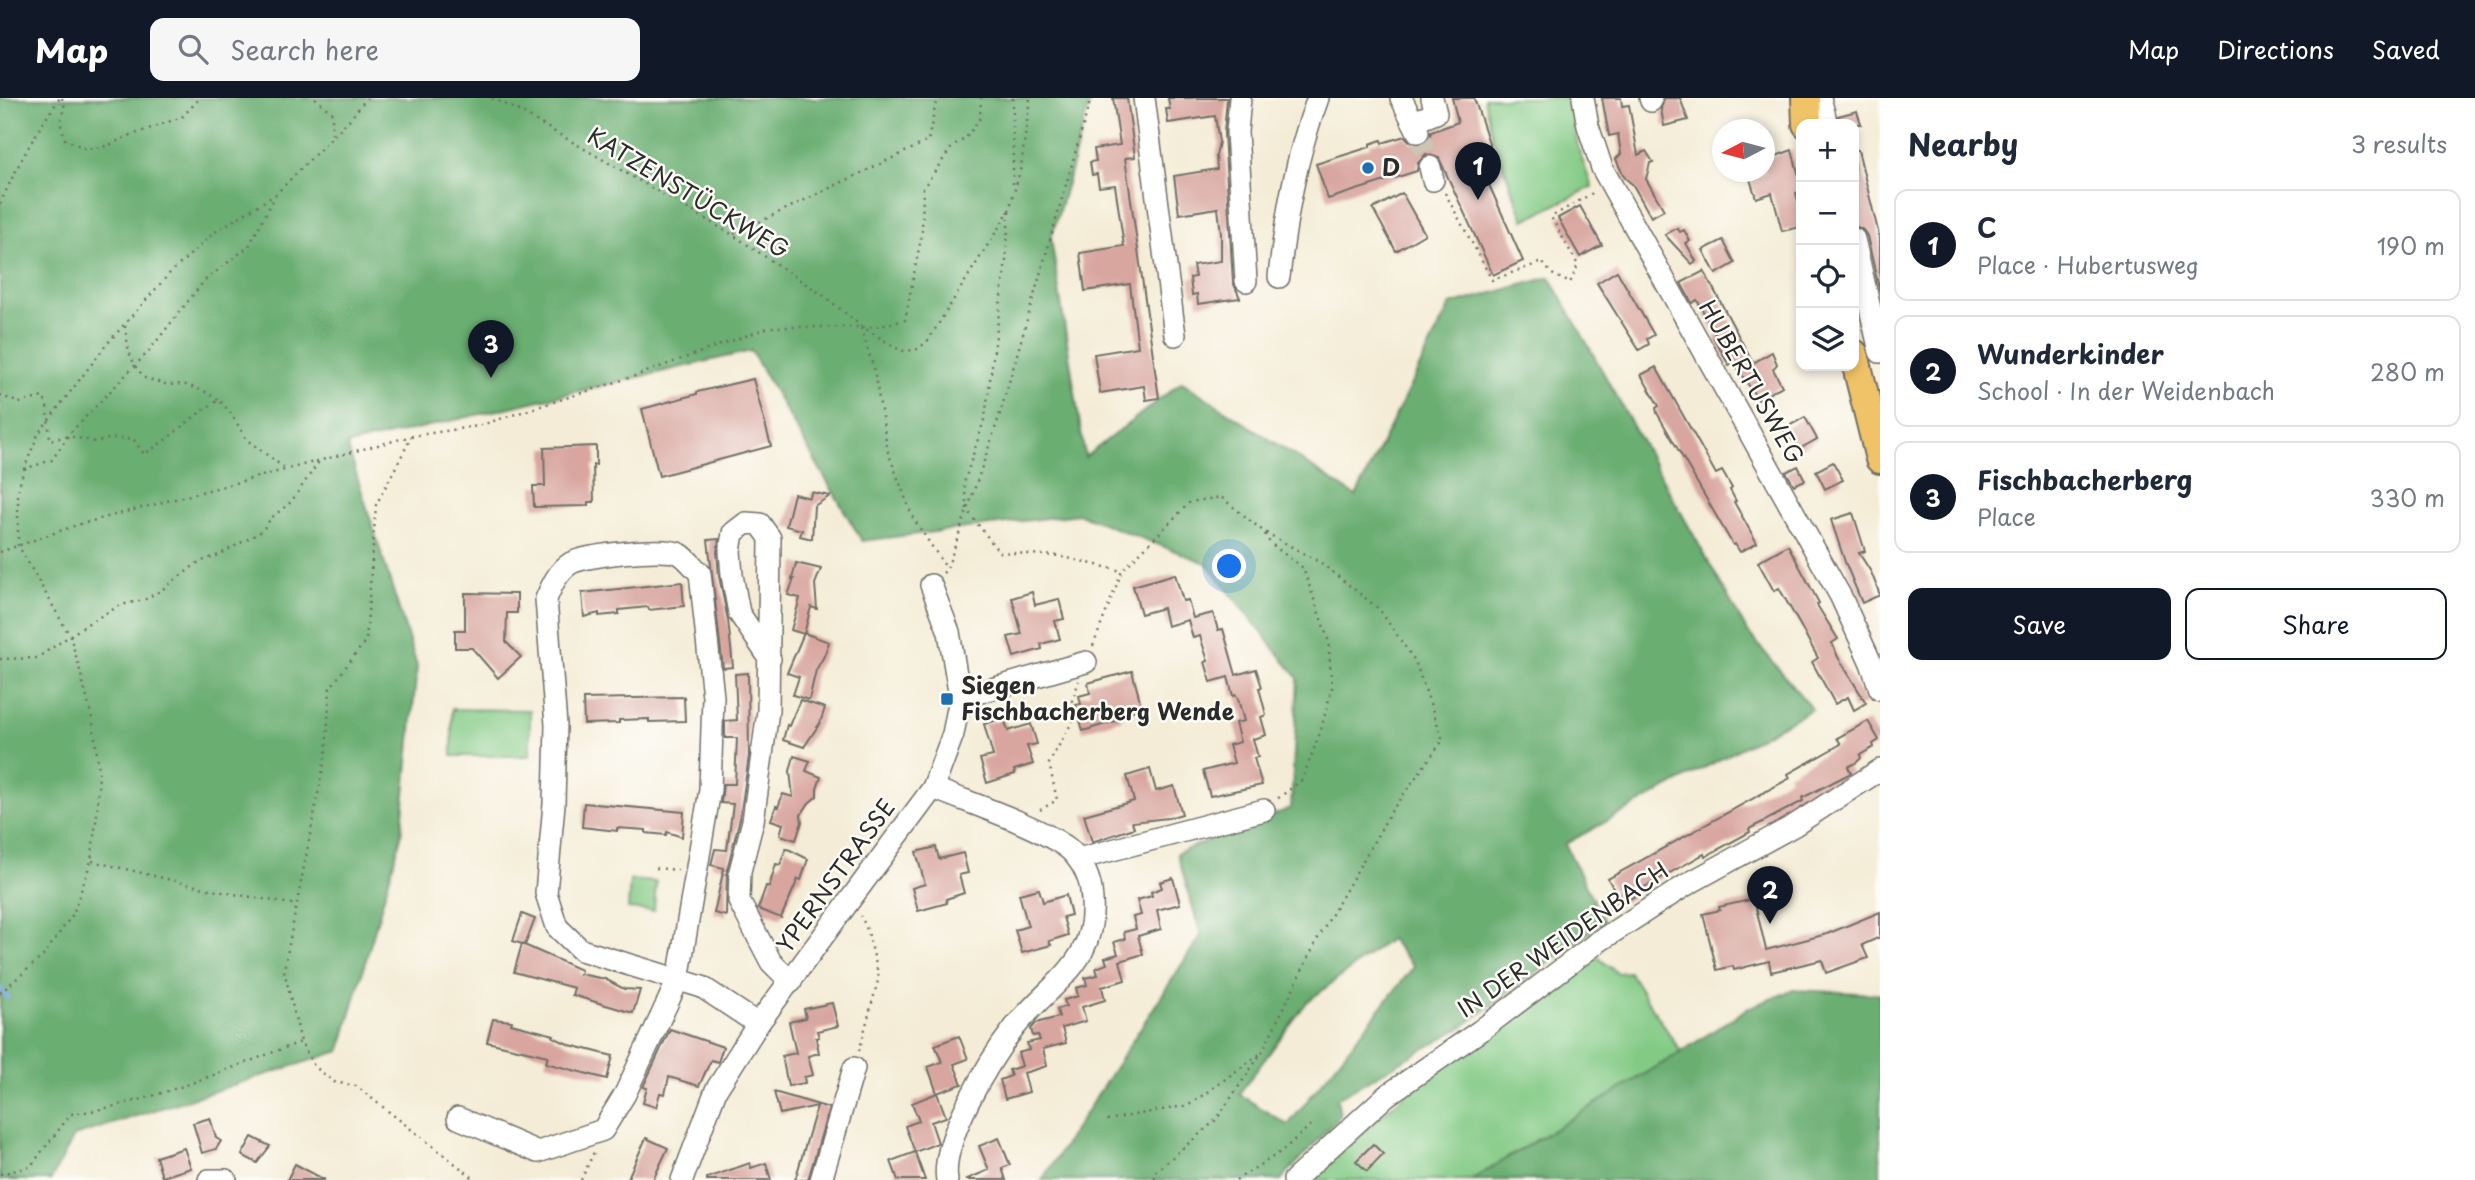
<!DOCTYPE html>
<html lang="en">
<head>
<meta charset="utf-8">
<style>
  :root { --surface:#fff; --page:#f6f6f7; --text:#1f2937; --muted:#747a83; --line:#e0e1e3; --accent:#111827 }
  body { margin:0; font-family:"Playpen Sans",sans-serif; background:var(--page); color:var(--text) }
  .controls { position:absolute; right:21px; top:21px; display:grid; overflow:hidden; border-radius:14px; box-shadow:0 4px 10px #0003 }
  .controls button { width:63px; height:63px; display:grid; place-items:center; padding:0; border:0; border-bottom:2px solid var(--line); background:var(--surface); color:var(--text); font:35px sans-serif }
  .compass { position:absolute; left:1712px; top:21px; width:63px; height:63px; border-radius:50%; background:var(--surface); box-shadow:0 4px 10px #0003; rotate:264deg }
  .you { position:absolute; left:1230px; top:469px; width:24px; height:24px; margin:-18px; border:5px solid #fff; border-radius:50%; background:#1a73e8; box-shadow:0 0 0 10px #1a73e833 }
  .badge { display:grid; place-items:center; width:46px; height:46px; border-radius:50%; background:var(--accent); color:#fff; font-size:23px; font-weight:700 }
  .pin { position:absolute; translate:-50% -58px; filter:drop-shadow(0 2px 4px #0008) }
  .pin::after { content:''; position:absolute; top:37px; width:24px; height:21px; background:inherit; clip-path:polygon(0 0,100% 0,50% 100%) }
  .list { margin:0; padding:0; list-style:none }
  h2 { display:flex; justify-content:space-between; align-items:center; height:91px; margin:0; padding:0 28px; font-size:30px }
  h2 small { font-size:23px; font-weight:400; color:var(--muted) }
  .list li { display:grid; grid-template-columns:46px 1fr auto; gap:21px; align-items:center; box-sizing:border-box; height:112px; margin:0 14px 14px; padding:0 14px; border:2px solid var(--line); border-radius:14px }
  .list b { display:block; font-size:26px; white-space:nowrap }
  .list p { margin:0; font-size:23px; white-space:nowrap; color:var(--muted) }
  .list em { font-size:23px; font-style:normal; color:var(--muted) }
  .actions { display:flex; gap:14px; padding:21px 28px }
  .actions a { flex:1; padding:16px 0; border:2px solid var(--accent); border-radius:14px; text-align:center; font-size:24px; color:var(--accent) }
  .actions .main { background:var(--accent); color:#fff }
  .icon { flex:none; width:38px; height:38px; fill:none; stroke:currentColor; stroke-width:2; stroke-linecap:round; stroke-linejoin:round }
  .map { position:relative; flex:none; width:1880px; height:1082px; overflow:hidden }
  header { display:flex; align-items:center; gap:42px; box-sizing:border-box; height:98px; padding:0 35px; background:var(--accent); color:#fff }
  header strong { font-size:33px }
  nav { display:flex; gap:38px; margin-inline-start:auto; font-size:24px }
  .search { width:490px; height:63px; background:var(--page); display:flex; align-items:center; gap:18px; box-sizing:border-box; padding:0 24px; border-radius:14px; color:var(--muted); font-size:26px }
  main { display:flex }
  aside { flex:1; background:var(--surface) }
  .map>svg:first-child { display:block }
  .green { fill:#83ca85; stroke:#577a58; stroke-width:2 }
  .forest { fill:#6aae72; stroke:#4a6c4e; stroke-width:2; fill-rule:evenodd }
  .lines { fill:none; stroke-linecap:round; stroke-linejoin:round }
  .stream { stroke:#75a4de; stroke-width:4.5 }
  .building { fill:#d8a59f }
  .minor-tunnel { stroke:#ccc5b4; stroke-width:21; stroke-dasharray:21 10; stroke-linecap:butt }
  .minor-casing { stroke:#716f67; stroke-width:24 }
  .major-casing { stroke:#716f67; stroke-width:32 }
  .path { stroke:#716f67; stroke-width:2.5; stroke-dasharray:2 5; stroke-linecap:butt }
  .minor { stroke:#fff; stroke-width:21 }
  .major { stroke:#f0c369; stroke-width:28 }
  .poi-dot { fill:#1f6fb2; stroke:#fdfcf7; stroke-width:2.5 }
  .labels { text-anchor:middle; stroke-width:5; stroke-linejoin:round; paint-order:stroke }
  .poi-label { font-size:23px; font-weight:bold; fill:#2b2b2b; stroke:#fdfcf7; text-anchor:start }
  .street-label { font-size:23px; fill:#2b2b2b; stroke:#fdfcf7 }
</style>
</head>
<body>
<header>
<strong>Map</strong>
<div class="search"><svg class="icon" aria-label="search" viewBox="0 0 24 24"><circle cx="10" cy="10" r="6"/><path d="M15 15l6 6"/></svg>Search here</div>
<nav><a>Map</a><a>Directions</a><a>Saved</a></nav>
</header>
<main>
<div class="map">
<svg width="1880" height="1082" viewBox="0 0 1880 1082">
  <rect width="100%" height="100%" fill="#fdfcf7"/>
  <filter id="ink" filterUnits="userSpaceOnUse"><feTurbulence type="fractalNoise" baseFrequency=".0143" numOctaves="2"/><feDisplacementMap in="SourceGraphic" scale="14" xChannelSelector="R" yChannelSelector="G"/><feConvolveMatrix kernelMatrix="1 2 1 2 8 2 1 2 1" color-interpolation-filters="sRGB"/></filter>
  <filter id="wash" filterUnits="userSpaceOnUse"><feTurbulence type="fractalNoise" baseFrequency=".00686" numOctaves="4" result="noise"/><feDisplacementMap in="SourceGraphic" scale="28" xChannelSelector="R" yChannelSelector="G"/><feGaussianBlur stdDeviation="1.57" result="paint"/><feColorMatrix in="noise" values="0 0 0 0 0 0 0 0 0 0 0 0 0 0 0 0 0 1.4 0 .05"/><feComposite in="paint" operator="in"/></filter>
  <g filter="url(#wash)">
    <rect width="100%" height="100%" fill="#f4ecd6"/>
    <!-- green -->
    <g class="green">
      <path d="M1484,0h84l11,53 13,36 -68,33 -31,-81z"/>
      <path d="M452,611l78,1v46h-78z"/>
      <path d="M630,782l26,2 -2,29 -26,-2z"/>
      <path d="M1588,859l11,1 18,15 12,-1 52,80 -210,128h-163l108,-95z"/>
    </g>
    <!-- forest -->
    <g class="forest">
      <path d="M0,0h1091l-40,141 34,218 97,-75 174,114 94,-191 100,-28 197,354 65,78 -247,135 39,78 -143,106 -124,70 3,18 -59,64h-239l159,-245 -24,-82 114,-45 7,-130 -92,-115 -127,-49 -217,27 -111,-190 -404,94 70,221 -16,171 -61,214 -266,85 -23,44h-51zM1390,841l24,27 -126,159 -49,-31 68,-92z"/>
      <path d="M1793,892l87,4v186h-409l210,-128 67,-44z"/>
    </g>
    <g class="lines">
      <!-- stream -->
      <path class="stream" d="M0,890l8,10"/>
    </g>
    <g id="blocks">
      <!-- building -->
      <g class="building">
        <path d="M1113,0h14l8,59 -10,1 34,240 -13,2 -2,-14 -44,7 -6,-39 44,-7 -8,-63 -45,7 -5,-38 44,-7 -9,-61 -16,2 -2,-13 -5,1 -2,-13 6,-1 -2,-12 26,-4z"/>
        <path d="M1168,0h59l-3,35 9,149 7,16 -42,6 -1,-10 -5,1 -2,-17 5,-1 -2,-12 28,-4v-27l-3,-26 -39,6 -5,-38 43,-7 -1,-13 3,-14 -4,-26 -47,7 -2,-14h4z"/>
        <path d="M1452,0h22l16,48 -16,5 49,110 -30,14 -54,-117 -13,-4 -8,9 -1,8 -89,28 -12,-35 54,-17v-3l11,-4 1,3 23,-7 6,7 12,1 6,-4 2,-8 27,-10z"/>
        <path d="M1602,0h19l1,8 7,-1 9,50 8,-4 7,11 -3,1 -4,16 18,31 -13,7 -18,-32 -8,-7 -5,-10 -4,-9 5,-5 -3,-20 -9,2z"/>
        <path d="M1664,0h16l8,22 -24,6 -3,-17z"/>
        <path d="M1857,13l4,13h-21l-2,-8z"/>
        <path d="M1792,52l9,34v7l-5,2 5,19v15l-19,4 -10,-38 -16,5 -6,-19 15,-5v-14z"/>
        <path d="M1854,52h4l22,89v54l-13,-57 -4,-6 -8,-4 -1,-6z"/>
        <path d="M1402,95l23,41 -29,17 -23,-42z"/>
        <path d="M1580,108l22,39 -22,12 -22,-39z"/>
        <path d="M1677,130l3,4 4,-2 6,11 -4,2 10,18 -4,3 -27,-29z"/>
        <path d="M1723,142l12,23 -19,11 -13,-24z"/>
        <path d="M1617,173l37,64 -7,4 2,5 -10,6 -42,-67z"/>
        <path d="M1704,173l49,92 19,-11 5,12 -4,5 9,17 -24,14 -24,-38 -5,3 -15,-27 3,-1 -20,-37 -5,3 -11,-20z"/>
        <path d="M1656,269l60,107 6,-3 10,17 -2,2 6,11 -2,1 23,41 -17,9 -5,-8 -2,1 -76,-132 -1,-5 3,-2 -18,-31z"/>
        <path d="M753,281l18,67 -112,30 -17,-67 55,-15v-2z"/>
        <path d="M1805,319l12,22 -18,10 -6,-10 -4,2 -6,-12z"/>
        <path d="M596,348v19h-3l1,37h-6v4l-54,1 -1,-21h12l-1,-38z"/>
        <path d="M1833,364l10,18 -18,9 -9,-18z"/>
        <path d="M1798,368l7,14 -11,5 -8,-13z"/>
        <path d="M811,394l19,4 -16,10 -2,33 -12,-3 2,-6 -16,-4 8,-32 16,4z"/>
        <path d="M1853,415l12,38 -6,2 12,19 9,23 -18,8 -17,-41 -14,-42z"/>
        <path d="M719,441l-2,13 2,24 9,44 5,47 -10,1 -15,-128z"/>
        <path d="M1788,447l31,58 -2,2 21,34 -6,4 6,14 28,46 -12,7 -6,-13 -13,7 -23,-42 6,-4 -18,-33 -21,-37 -5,3 -16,-29z"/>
        <path d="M796,465l25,6 -6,15 2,25 -6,-2 -7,27 -13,-4 9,-32 -12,-3 6,-16h-2z"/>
        <path d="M1175,476l8,27 5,-1 5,18 20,-5 5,17 5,-1 13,46 20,-6 6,18 -3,1 7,27 -5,2 5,18 -13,4 5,18 -4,1 8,27 -52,11 -7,-25 31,-8 -5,-18 11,-3 -5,-19 9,-2 -6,-22 -2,-4 -3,1 -5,-19 -17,5 -6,-20 3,-1 -8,-25 -7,2 -5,-18 -21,6 -4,-18 -22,6 -8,-28z"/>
        <path d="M682,484l2,24 -35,4 -1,-3 -29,3v4l-20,2v-3l-15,4 -2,-24z"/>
        <path d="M1032,494l3,13 24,-6 5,20 -9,2 5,18 -19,5 1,5 -28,8 -6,-20 14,-3 -10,-36z"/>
        <path d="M465,495l52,1v19h-10l-1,29 15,15 -23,21 -26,-30h-17v-18h10z"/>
        <path d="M804,535l25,9 -5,14 -8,14 -7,30 -16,-5 6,-18 -12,-4z"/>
        <path d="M1132,573l10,37 -21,6 1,5 -39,12 -7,-26 5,-1 -2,-8 11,-3 -2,-10z"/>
        <path d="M748,575l1,83 -9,62 -13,52 -1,46 -12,-3 10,-45 -13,-3 4,-16 12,1 6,-46 -12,-1 2,-19h12l2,-46h-12v-17l12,-1 -2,-46z"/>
        <path d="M684,599l1,24 -36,1v-3l-30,1v3l-35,1 -1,-25z"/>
        <path d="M800,602l25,8 -5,15 -16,24 -21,-7 4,-15 2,1z"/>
        <path d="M1004,620l4,13 23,-7 6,20 -10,2 6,18 -19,6 1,4 -28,9 -7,-24 13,-3 -9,-32z"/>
        <path d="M1868,623l11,19 -6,4 1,3 -14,8 1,3 -4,4 -9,5 3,6 -49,25 1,3 -54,28 1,3 -35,19 -10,6 -1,-3 -70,39 1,3 -26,14 -7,-12 13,-7 -7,-12 182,-101 -2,-4 53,-30 -4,-6z"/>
        <path d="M794,658l16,5 -4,10 15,6 -4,12v7l-8,7 -8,12 1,7 -6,18 -16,-5 3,-11 -12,-4 5,-14 2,1 5,-13 10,3 -3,-26z"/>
        <path d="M1150,671l6,22 18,-5 8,28 -14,4 -36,4 2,6 -42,14 -8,-27 50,-14 -7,-25z"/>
        <path d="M584,705l100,9 -2,25 -15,-5 -1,3 -20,-2v-3l-29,-2v3l-35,-4z"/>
        <path d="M936,749l3,12 24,-6 5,20 -9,2 5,18 -18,6 1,4 -29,8 -6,-23 13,-4 -9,-32z"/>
        <path d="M786,750l22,11 -7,21 -3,-1 -17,39 -23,-9 8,-23 3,1 7,-23 4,1z"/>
        <path d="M1173,780l7,26 -23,6 4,19 -23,7 5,18 -23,7 5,19 -23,7 3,13 -23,7 4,14 -24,7 4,15 -23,6 4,17 -23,7 5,19 -24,7 -5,-19 11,-4 -2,-6 13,-4 -4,-13 11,-3 -2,-7 13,-3 -2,-5 -5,1 -2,-7 5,-6 23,-6 -2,-8 9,-3 -2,-6 14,-4 -2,-8 11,-3 -2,-7 13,-3 -2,-7 11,-4 -2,-6 13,-4 -4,-12 11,-3 -1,-7 12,-3 -3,-12 8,-2 -4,-15 15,-4 -1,-4 11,-4 -2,-6z"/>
        <path d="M1039,791l4,13 23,-7 5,20 -8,2 5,18 -19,6 2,4 -29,8 -7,-23 13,-4 -9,-32z"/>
        <path d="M1754,801l12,51 61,-16 53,-22v25l-18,8 6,13 -42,15 -4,-13 -51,12 -2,-11 -35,9 -1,-4 -16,4 -14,-56 17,-4 -1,-3z"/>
        <path d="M522,816l13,5 -10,26 -12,-4z"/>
        <path d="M522,846l59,26 -1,4 25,5 19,10 16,1 -7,23 -61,-18 2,-7 -60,-16z"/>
        <path d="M832,905l6,23 -21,5 2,6 -3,1 3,15 -11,3 5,19 -9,2 1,6 -17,3 -6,-30 14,-3 -7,-31 17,-4 -2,-9z"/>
        <path d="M493,921l19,2 -1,3 43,11 -1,2 17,8 43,11 -6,23 -61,-16 2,-7 -61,-14z"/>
        <path d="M670,931l53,18 -5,15 -7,-2 -12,26 -30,-9 -4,17 -5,-1 -4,14 -13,-4 4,-15 -4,-1z"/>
        <path d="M959,938l9,23 -14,5 8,20 -25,9 -9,-26 14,-5 -7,-17z"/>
        <path d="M774,994l55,16 -21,72h-13l22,-74 -37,8z"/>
        <path d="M937,995l9,24 -15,5 7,21 -23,9 -10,-26 14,-5 -7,-18z"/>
        <path d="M210,1020l6,20 5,3 -5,8 -14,4 -9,-30z"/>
        <path d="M252,1039l18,9 -13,17 -15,-8z"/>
        <path d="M646,1040l22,10 -15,32h-26z"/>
        <path d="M999,1040l11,27 -8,3 4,12h-41l24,-10 -10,-24z"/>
        <path d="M1373,1046l10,10 -16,17 -11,-10z"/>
        <path d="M184,1050l7,20 -29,9 -6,-20z"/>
        <path d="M915,1054l10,28h-27l-7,-19z"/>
        <path d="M750,1065l1,5 15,-5 5,17h-64v-2z"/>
        <path d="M295,1066l30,16h-38z"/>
      </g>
    </g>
  </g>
  <g filter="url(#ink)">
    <use href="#blocks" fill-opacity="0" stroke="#716f67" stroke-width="2"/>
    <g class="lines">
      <!-- minor-tunnel -->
      <path class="minor-tunnel" d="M1418,34l12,35"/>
      <!-- minor casing -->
      <g class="minor-casing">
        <g id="minor">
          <path d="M1144,0l31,237"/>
          <path d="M1240,0l-3,34 9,149"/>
          <path d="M1401,0l17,34"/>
          <path d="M1583,0l5,28 14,42 239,429 30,66 9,26"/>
          <path d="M1650,0l1,3"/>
          <path d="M1820,0l7,26"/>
          <path d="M1413,24l23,-9 -4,-15"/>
          <path d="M1430,69l3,13"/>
          <path d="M1854,141l26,113"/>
          <path d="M1279,179c7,-62 17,-121 39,-179"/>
          <path d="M770,561l-31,-46 -7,-38 -2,-24 3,-18 13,-10 14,1 10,14 -2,173 -15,110 -13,50 -1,30 32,61 20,20"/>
          <path d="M960,600l126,-36"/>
          <path d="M933,690c39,16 98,35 132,58 13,9 24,28 26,44 10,73 -37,88 -76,137 -25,32 -75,114 -68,153"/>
          <path d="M1078,761l186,-49"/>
          <path d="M458,1020l80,34 65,-22 22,-36 53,-114 32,-190 3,-93 -13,-124c-6,-5 -13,-15 -20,-19 -15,-8 -93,1 -109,9 -13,8 -19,22 -25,36l10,126 -2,79 -8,89 11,34 24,23 121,37 56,37"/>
          <path d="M209,1082h17"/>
          <path d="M682,1082l34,-90 42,-66 175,-236 20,-54 7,-36 -11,-66 -18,-47"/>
          <path d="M821,1082l33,-112"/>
          <path d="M1294,1082l92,-84 95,-66 117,-88 88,-57 109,-60 85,-55"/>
        </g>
      </g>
      <!-- major casing -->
      <g class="major-casing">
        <g id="major">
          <path d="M1806,0l1,26"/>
          <path d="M1854,256l26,105"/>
        </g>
      </g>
      <!-- path -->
      <g class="path">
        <path d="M62,0l3,10 -5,14 5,17 21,10 21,-3 19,-9 56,-20 18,-19"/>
        <path d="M315,0l17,15v23"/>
        <path d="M492,0l27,13 214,124 91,61 37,30 40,25 15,-1 11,-8 82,-131 12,-44 9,-69"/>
        <path d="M1013,0v90"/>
        <path d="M1445,95l47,87 50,-18 10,12 18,9 8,-18 -27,-48 45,-26"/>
        <path d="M0,106c17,-38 36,-73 60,-106"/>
        <path d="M1009,113l-3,50 -21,156 -21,66 3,27 32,42 60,4 63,15"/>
        <path d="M734,136l194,-93 9,-43"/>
        <path d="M125,228l4,26 6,14 10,12 23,7 15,-1 21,7 15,9"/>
        <path d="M861,230l13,41 14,83 25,66 34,51"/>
        <path d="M0,297l19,8 24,-6 4,8 3,35 19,-4 27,6 17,-4 21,2 10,14c27,-15 48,-39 75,-54l11,12 17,28 40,30"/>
        <path d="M412,338l-36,69 -10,135 -36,48 -4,65 -42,217 17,72 13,24 20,16 22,4 120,94"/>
        <path d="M24,371l28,-9 19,-28 77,-80 56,-71 45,-35 26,-50"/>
        <path d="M1265,436l5,9 33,25 25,71 4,49 -12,45 -18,47 -25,19"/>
        <path d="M0,454l77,-27 335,-89 66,-10 157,-50 135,-49h106l29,-7 17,-87 1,-45 29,-41 14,-9 14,-20 1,-20"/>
        <path d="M943,475l4,-4 52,-152 92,-319"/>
        <path d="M1093,548l29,-75 68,-69 31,-5 42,34 58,32 58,46 36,52 28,79 -51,70 -76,132 -54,110 -46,68 -61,52v8"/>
        <path d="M0,561l37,-1 53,-36 31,-17 23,-5 19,-11 36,-27 20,-7 43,-24 9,-13 20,-16 29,-42"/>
        <path d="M1040,712l17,-10 -8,-37 26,-46 -3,-16 7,-20"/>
        <path d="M92,763l125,30 80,14"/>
        <path d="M656,770l22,2"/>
        <path d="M0,895l43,-37 30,-42 18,-53 6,-47 2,-43 -6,-49 -15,-59 -8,-27 -52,-91v-54l6,-22 14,-35 69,-90 62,-70 46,-42 61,-38 74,-75 17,-21"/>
        <path d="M859,953l20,-74 -11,-45 -7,-16"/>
        <path d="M1107,1022l82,-15 71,-51"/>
        <path d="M0,1076l30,-7 41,-53c79,-10 155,-45 230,-72"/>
        <path d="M581,1082l13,-28"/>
        <path d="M1236,1082l46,-29 30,-27"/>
      </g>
      <!-- minor -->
      <use href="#minor" class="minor"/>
      <!-- major -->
      <use href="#major" class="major"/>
    </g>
  </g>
  <!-- markers -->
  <g class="poi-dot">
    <circle cx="1368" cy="70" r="7"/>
    <rect x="940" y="594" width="14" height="14" rx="3.5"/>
  </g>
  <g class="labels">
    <!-- poi labels -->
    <g class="poi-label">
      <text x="1382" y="78">D</text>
      <text x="961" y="596">Siegen<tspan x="961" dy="26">Fischbacherberg Wende</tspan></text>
    </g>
    <!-- street labels -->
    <g class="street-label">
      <text transform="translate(688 95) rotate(31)" y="8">KATZENSTÜCKWEG</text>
      <text transform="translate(1751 284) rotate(60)" y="8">HUBERTUSWEG</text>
      <text transform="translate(836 778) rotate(-54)" y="8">YPERNSTRASSE</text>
      <text transform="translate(1563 842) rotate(-35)" y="8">IN DER WEIDENBACH</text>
    </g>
  </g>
</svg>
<div class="controls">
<button>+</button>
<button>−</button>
<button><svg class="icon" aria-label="locate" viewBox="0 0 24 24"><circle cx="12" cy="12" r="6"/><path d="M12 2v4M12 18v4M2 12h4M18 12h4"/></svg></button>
<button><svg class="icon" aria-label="layers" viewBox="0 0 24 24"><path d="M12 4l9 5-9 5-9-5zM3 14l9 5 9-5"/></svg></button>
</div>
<svg class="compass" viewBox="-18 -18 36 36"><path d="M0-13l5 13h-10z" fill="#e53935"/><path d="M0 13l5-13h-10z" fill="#747a83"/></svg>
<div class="you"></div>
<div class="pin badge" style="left:1478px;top:102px">1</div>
<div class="pin badge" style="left:1770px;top:826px">2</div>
<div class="pin badge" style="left:491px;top:280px">3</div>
</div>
<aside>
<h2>Nearby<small>3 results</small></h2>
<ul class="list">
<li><span class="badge">1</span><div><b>C</b><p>Place · Hubertusweg</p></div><em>190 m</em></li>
<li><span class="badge">2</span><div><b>Wunderkinder</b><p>School · In der Weidenbach</p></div><em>280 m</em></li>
<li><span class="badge">3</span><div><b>Fischbacherberg</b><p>Place</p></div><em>330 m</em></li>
</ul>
<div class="actions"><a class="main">Save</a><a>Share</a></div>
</aside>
</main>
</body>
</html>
